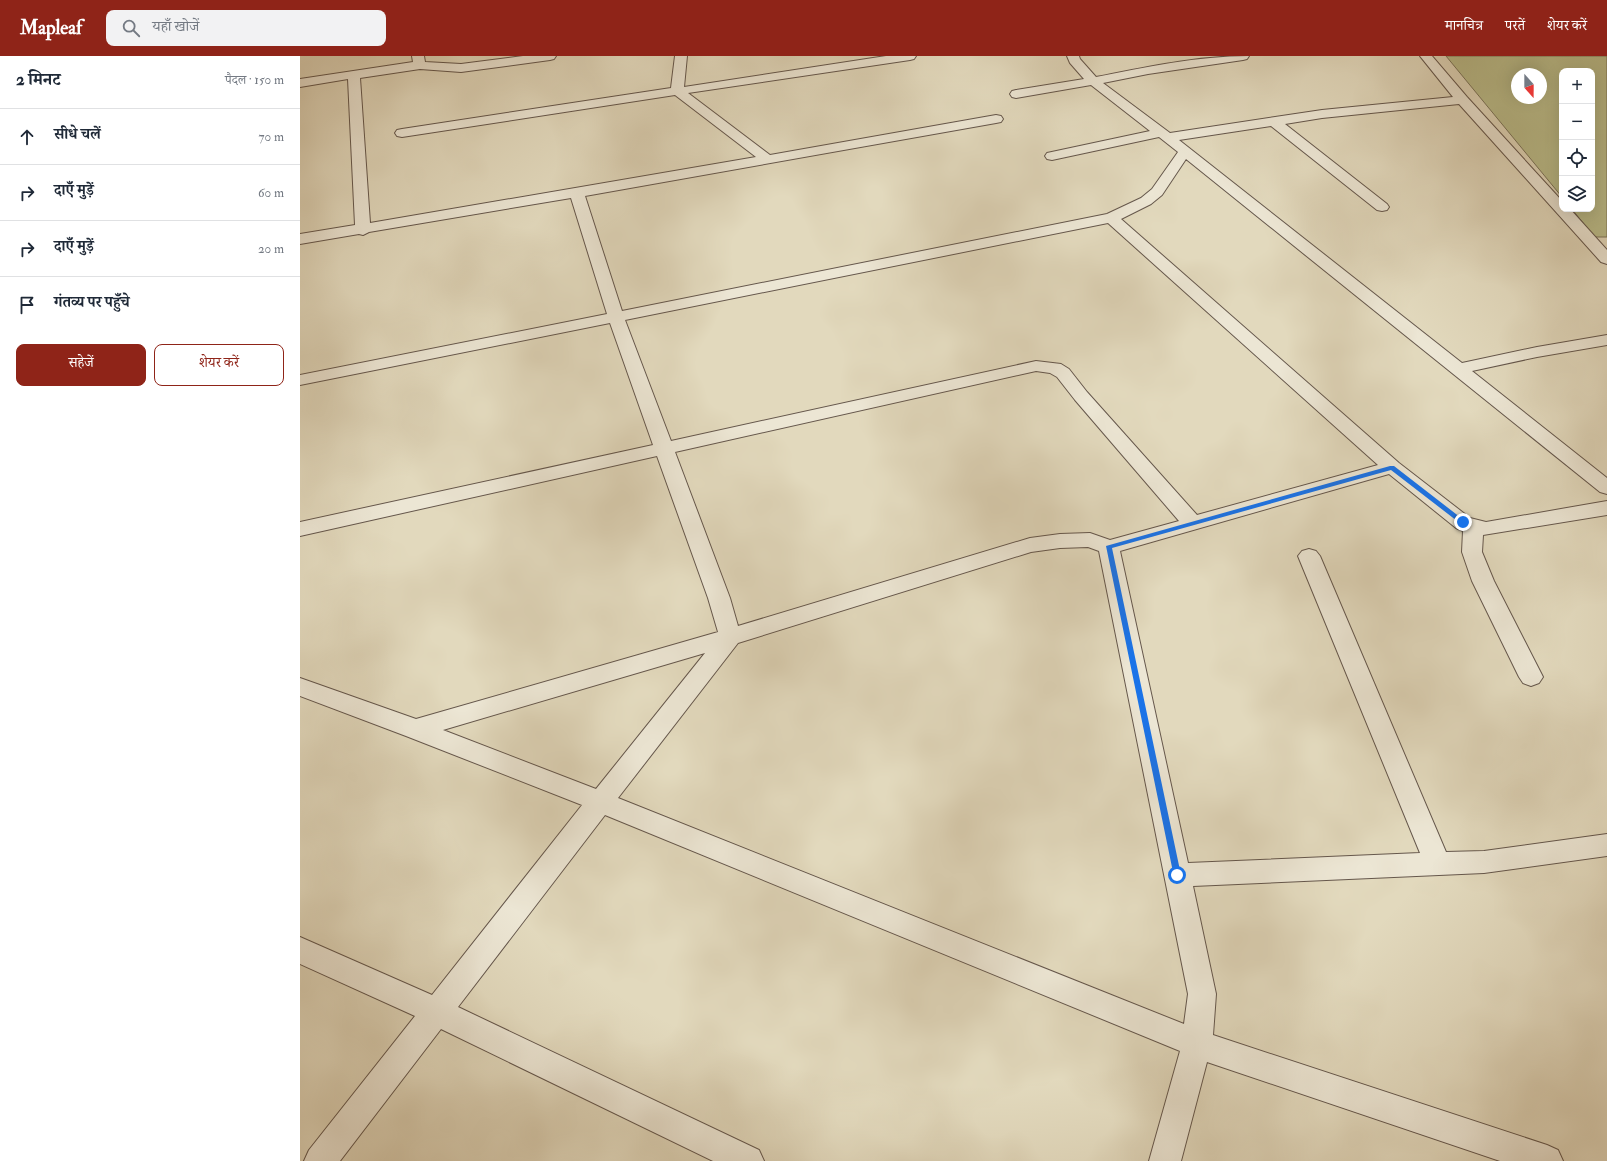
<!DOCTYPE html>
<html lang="hi">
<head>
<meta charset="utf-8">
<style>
  :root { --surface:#fff; --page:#f2f2f3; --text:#1f2937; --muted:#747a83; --line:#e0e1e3; --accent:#8f2418 }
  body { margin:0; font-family:"IM FELL Double Pica","Noto Serif Devanagari",serif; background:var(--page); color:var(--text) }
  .controls { position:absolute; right:12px; top:12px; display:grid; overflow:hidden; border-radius:8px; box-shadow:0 4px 16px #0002 }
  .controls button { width:36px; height:36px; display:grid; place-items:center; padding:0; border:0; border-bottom:1px solid var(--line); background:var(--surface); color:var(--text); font:20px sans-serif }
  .compass { position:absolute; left:1211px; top:12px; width:36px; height:36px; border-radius:50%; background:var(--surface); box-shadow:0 4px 16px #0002; rotate:159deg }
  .stop { position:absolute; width:12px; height:12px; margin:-9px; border:3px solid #1a73e8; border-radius:50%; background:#fff }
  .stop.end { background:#1a73e8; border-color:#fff; box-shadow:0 1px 4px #0008 }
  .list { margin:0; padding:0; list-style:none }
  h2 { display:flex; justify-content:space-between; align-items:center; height:52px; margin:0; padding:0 16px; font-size:17px }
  h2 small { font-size:13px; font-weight:400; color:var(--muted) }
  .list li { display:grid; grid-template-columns:26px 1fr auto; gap:12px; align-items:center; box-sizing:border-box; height:56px; padding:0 16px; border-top:1px solid var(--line) }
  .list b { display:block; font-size:15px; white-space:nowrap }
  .list em { font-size:13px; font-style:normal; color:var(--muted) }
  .actions { display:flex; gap:8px; padding:12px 16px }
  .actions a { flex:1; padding:9px 0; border:1px solid var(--accent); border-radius:8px; text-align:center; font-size:14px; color:var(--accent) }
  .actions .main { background:var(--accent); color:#fff }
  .icon { flex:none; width:22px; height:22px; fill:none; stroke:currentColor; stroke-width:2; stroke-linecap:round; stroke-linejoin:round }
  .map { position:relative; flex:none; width:1307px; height:1105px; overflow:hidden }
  header { display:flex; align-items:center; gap:24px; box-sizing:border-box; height:56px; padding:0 20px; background:var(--accent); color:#fff }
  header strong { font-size:19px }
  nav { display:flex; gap:22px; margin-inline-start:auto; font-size:14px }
  .search { width:280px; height:36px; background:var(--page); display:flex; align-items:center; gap:10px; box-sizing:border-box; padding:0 14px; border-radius:8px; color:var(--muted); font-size:15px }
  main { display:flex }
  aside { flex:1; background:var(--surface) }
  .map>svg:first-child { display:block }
  .green { fill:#babd8c; stroke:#7a745a; fill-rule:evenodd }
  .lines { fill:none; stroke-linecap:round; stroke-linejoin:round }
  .street-casing { stroke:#65574c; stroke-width:2 }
  .street { fill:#ece6d4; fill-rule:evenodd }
  .route { fill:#1a73e8 }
</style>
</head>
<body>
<header>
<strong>Mapleaf</strong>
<div class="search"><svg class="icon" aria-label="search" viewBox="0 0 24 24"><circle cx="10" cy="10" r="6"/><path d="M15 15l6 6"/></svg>यहाँ खोजें</div>
<nav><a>मानचित्र</a><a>परतें</a><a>शेयर करें</a></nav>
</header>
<main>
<aside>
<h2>2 मिनट<small>पैदल · 150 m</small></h2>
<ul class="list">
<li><svg class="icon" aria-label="ahead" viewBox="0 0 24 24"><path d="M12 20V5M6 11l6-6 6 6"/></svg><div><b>सीधे चलें</b></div><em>70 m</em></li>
<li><svg class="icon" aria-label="right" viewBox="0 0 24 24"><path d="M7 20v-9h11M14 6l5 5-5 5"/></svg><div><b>दाएँ मुड़ें</b></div><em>60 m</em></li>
<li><svg class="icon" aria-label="right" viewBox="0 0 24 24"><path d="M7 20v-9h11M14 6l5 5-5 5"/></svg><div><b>दाएँ मुड़ें</b></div><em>20 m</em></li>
<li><svg class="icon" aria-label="arrive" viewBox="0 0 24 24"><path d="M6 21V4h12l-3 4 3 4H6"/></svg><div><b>गंतव्य पर पहुँचे</b></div></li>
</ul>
<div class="actions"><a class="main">सहेजें</a><a>शेयर करें</a></div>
</aside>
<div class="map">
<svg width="1307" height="1105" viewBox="0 0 1307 1105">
  <rect width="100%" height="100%" fill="#e2d9bd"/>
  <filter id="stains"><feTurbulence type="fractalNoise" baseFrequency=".005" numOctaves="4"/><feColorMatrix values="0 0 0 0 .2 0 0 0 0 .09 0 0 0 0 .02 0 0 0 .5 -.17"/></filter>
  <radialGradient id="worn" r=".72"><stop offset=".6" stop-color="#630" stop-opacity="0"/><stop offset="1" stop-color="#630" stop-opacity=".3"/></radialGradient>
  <!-- green -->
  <path class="green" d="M1146,0h161v181h-13l-22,-28h20v-138h-30v126zM1217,18h24v24h-24z"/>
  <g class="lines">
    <!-- street casing -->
    <g class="street-casing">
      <path id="street" d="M112,0h12l1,6 36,2 62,-8h33l-2,3 -4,1 -89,12 -41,-3 -60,9 10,145 386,-66 -81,-62 -273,42 -5,-1 -2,-3 2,-3 5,-1 269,-41 4,-32h12l-3,31 202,-31h30l-2,3 -4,1 -222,33 82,62 226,-40 5,1 2,3 -2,3 -5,1 -411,73 37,115 485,-97 34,-16 11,-9 26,-37 -19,-15 -107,23 -5,-1 -2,-3 2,-3 103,-22 -59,-46 -75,13 -4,-1 -2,-3 2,-3 4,-1 68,-11 -14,-16 -3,-7h12l1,3 16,18c51,-10 101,-21 153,-21l-2,3 -4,1 -95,14 -45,9 67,50 152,-23 131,-13 -33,-41h12l35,41 95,104v8h8l37,41v14l-6,-2 -142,-158 -137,14 -37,6 102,80 2,3 -2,3 -5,1 -5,-1 -106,-84 -92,14 283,223 75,-16 70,-12v10l-70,12 -65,14 135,107v16l-7,-2 -414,-333 -24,36 -11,9 -30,15 278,244 71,55 16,4 121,-21v14l-124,20 -1,17 12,29 49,96 -4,6 -8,3 -8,-3 -4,-6 -47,-96 -10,-29 1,-21 -7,-3 -67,-54 -269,77 68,312 232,-10 -122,-297 4,-5 7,-2 7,2 4,5 126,296 38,-1 123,-17v22l-123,17 -291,13 23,108 -3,41 334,110 11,5 5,11h-63l-293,-99 -26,99h-32l31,-110 -575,-236 -147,192 301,143 5,11h-51l-272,-132 -101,132h-36l5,-11 106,-134 -115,-52v-27l132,58 150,-190 -176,-69 -106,-40v-18l116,41 302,-87 -10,-34 -51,-142 -357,80v-14l353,-77 -43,-122 -310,62v-10l307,-61 -36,-116 -202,34 -6,3 -4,-1 -59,10v-10l55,-9 -7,-146 -48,8v-8l113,-17zM808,167l270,242 -181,50 -110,-123 -18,-23 -8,-5 -25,-3 -365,80 -46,-121zM736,315l14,2 7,4 18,23 104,121 -69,19 -20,-7 -30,1 -30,4 -292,88 -8,-28 -55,-146zM788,491l11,4 89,443 -4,30 -566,-226 120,-155 293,-91 29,-4zM405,597l-109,136 -153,-59z"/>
    </g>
    <!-- street -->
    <use href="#street" class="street"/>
  </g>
  <!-- route -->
  <path class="route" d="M1090,410h4l71,55v3h-4l-70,-54 -279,78 69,327 -4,3 -3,-1 -68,-331z"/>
  <rect width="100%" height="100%" filter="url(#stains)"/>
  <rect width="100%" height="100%" fill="url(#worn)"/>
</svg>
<div class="controls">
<button>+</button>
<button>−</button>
<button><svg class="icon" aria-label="locate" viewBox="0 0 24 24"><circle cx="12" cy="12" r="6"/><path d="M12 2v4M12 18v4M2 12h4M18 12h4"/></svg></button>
<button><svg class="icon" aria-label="layers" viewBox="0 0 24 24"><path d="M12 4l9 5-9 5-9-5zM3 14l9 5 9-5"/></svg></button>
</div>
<svg class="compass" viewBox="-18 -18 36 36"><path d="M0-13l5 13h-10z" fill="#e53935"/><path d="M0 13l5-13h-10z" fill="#747a83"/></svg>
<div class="stop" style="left:877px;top:819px"></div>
<div class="stop end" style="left:1163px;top:466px"></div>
</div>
</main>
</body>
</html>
